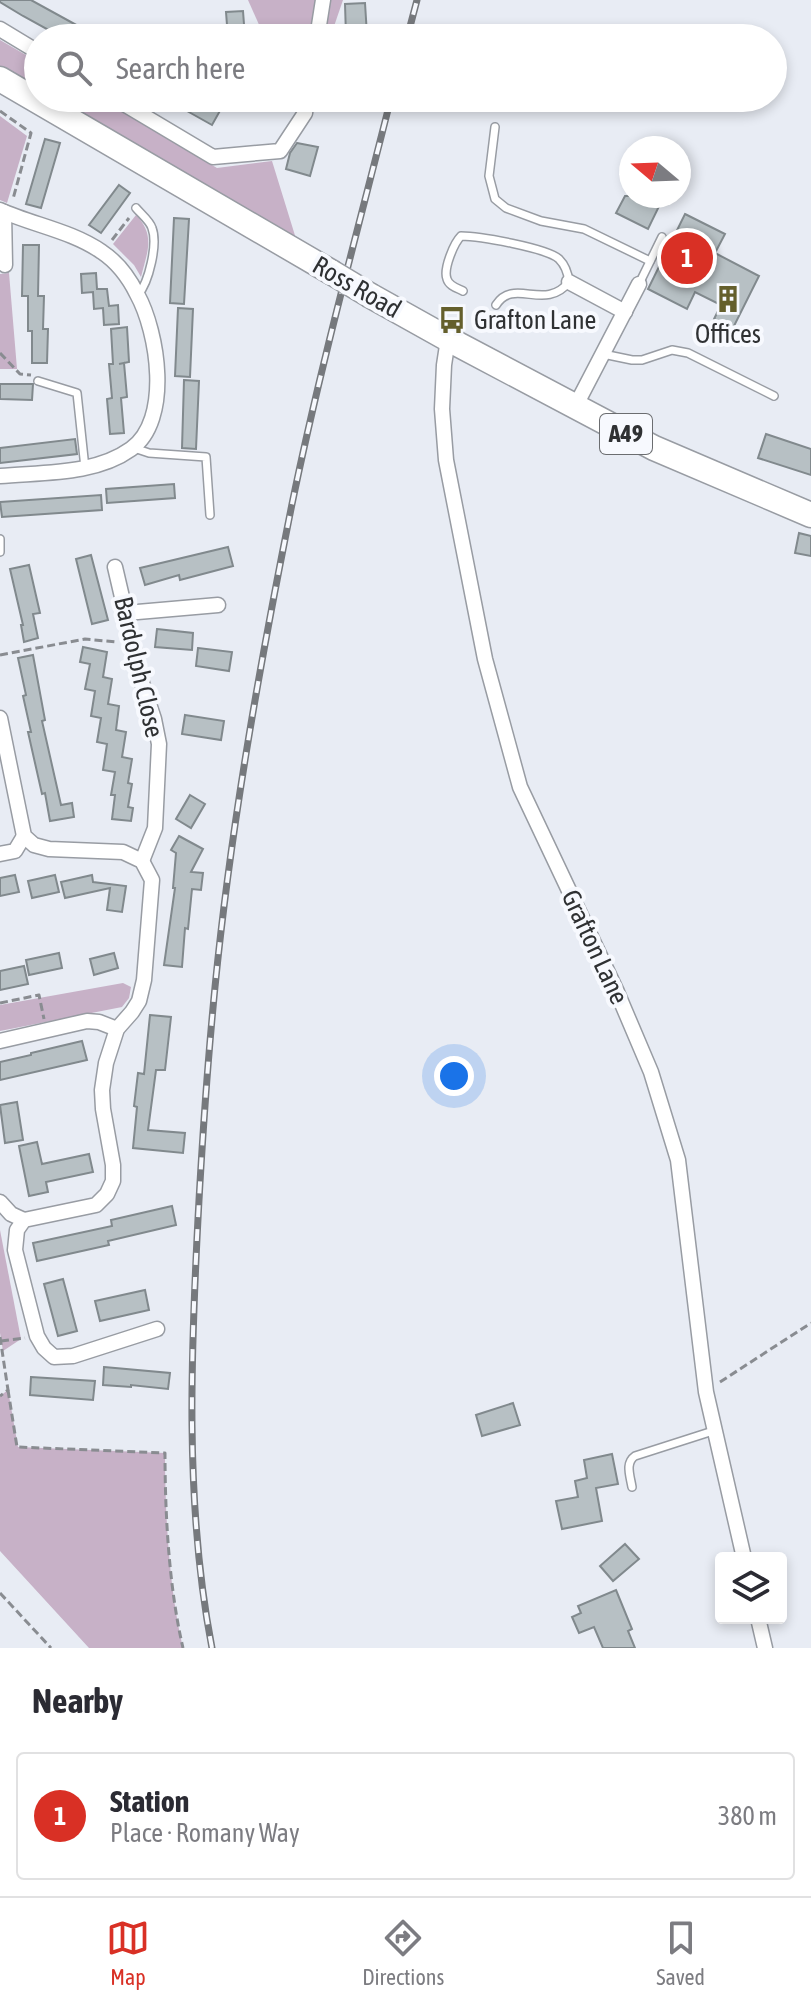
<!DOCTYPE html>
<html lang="en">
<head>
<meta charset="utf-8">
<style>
  :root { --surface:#fff; --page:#f2f2f3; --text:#2b2b33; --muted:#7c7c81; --line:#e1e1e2; --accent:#d93025 }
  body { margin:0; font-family:"Asap Condensed",sans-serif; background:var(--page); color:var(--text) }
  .controls { position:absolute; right:24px; bottom:24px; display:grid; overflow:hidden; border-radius:8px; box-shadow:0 4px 12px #0003 }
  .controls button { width:72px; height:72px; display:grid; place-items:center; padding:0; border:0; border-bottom:2px solid var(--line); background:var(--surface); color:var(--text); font:40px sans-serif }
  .compass { position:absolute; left:619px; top:136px; width:72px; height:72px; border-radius:50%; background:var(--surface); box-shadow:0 4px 12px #0003; rotate:289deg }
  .you { position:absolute; left:454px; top:1076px; width:28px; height:28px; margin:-20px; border:6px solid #fff; border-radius:50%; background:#1a73e8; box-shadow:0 0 0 12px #1a73e833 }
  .badge { display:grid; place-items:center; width:52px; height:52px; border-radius:50%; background:var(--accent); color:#fff; font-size:26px; font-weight:700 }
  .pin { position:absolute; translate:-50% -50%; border:4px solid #fff; box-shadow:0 2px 8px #0006 }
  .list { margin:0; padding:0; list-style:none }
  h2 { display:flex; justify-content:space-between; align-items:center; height:104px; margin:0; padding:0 32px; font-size:34px }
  h2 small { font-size:26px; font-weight:400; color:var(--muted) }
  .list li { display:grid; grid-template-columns:52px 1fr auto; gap:24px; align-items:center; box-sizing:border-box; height:128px; margin:0 16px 16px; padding:0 16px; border:2px solid var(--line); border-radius:8px }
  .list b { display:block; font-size:30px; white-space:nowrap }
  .list p { margin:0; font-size:26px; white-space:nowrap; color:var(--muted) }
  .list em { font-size:26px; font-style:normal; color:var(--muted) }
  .icon { flex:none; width:44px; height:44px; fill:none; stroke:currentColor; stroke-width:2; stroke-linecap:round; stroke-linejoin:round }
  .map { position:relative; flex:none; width:811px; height:1648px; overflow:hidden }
  .search { position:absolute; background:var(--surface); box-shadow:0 4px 12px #0003; left:24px; right:24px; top:24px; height:88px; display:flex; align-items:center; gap:20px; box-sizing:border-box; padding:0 28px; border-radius:44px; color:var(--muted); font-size:30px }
  .sheet { height:248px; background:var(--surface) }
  nav { display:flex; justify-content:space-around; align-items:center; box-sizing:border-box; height:112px; border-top:2px solid var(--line); background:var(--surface); font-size:22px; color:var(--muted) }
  nav a { display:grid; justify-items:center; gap:4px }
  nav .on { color:var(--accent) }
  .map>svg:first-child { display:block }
  .green { fill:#c7b1c7 }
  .building { fill:#b7c0c4; stroke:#81898d; stroke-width:2 }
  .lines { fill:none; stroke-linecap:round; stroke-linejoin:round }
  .service-casing { stroke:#989ca3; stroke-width:10 }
  .minor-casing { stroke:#989ca3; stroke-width:17 }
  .trunk-casing { stroke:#989ca3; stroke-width:27 }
  .path { stroke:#898c91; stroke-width:3; stroke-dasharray:8 4; stroke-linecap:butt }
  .service { stroke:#fff; stroke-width:7 }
  .minor { stroke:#fff; stroke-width:14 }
  .trunk { stroke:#fff; stroke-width:24 }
  .rail-casing { stroke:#76797d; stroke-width:7 }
  .rail { stroke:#f7f9fe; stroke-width:4; stroke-dasharray:12; stroke-linecap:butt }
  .trunk-bridge-casing { stroke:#989ca3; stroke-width:27; stroke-linecap:butt }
  .trunk-bridge { stroke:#fff; stroke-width:24 }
  .labels { text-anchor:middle; stroke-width:8; stroke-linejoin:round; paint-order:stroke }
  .shield { fill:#f7f9fe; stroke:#6b6d70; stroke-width:2 }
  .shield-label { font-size:24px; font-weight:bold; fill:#2f3133 }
  .street-label { font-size:26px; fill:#2f3133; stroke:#f7f9fe }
  .poi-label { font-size:26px; fill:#2f3133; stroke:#f7f9fe; text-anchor:start }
</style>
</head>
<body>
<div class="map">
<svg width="811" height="1648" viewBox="0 0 811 1648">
  <rect width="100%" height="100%" fill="#e8ecf4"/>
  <!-- green -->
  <g class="green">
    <path d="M248,0h95l-13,38h-65z"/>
    <path d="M0,40l38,22v30l-38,-22z"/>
    <path d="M49,98h50l118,70 55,-7 25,81z"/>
    <path d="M0,116l27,20 -20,67 -7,-3z"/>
    <path d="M136,215c20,21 11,37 5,62l-7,-12 -21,-21z"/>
    <path d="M9,273l8,96h-17v-95z"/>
    <path d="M123,983l8,4 -2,11 -7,9 -122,24v-26z"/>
    <path d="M0,1230l21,109 -18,12 -3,-18z"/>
    <path d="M8,1390l10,57 147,6c0,62 4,135 18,195h-94l-89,-97v-155z"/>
  </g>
  <!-- building -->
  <g class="building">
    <path d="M0,0h31l69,38h-37l-40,-22 -23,-14z"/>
    <path d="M365,3l2,32 -21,1 -1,-32z"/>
    <path d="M243,11l2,27h-17l-2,-26z"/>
    <path d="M164,98h37l20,11 -9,16z"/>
    <path d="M45,139l15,4 -19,65 -15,-4z"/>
    <path d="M297,143l21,4 -8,29 -24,-7 4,-16z"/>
    <path d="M119,185l11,8 -29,40 -12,-8z"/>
    <path d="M625,196h39l-16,33 -32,-16z"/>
    <path d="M685,214l40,20 -10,19 44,23 -26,52 -19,-9 7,-14 -26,-13 -8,17 -39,-20z"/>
    <path d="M174,218l15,1 -5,85 -14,-1z"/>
    <path d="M23,245h16l-1,51h6l-1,33h5l-1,34h-15v-32h-4v-35h-6z"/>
    <path d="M96,273l1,16h10l2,17 9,-1 1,19 -15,1 -1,-17 -9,1 -1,-17 -11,1 -1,-19z"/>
    <path d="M178,308l15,1 -3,68 -15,-1z"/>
    <path d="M127,327l2,35 -10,2 5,-1 3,34 -6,1 3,35 -14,1 -3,-35 5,-1 -3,-34h4l-2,-35z"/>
    <path d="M184,380l15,1 -3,68 -14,-1z"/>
    <path d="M0,384h33l-1,16 -32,-1z"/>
    <path d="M766,434l45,15v26l-53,-17z"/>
    <path d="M75,439l2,15 -77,9v-15z"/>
    <path d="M174,484l1,14 -68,5 -1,-14z"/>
    <path d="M101,495l1,15 -100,7 -2,-15z"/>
    <path d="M799,533l12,3v20l-16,-3z"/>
    <path d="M228,547l5,19 -53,14 -1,-5 -34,10 -5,-17z"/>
    <path d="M91,555l17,65 -16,4 -16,-65z"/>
    <path d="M29,565l11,48 -7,1 5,24 -14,4 -3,-17h2l-13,-56z"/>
    <path d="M157,629l36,4 -1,17 -37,-3z"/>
    <path d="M83,647l24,5 -4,25 9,2 -4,25 11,2 -3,24 10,2 -4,25 10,2 -4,24 4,1 -4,23 5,1 -2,13 -19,-2 3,-24h-4l4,-23 -12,-2 4,-26 -10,-2 4,-24 -10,-2 4,-25 -10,-2 5,-25 -10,-2z"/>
    <path d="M198,648l34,4 -3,19 -33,-5z"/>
    <path d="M33,655l12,65 -3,1 19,84 11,-2 2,14 -24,4 -5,-28 -3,1 -14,-62h3l-8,-36 3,-1 -8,-37z"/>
    <path d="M185,715l39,6 -3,19 -39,-6z"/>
    <path d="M190,795l15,9 -14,24 -15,-9z"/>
    <path d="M179,836l24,13 -12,23 12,1 -2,17 -9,-1 -4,40 -3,-1 -3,39 -18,-2 11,-77h-2l3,-35 -5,-3z"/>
    <path d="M15,875l4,17 -19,4v-18z"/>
    <path d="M55,875l4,17 -27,6 -4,-17z"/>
    <path d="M92,875l1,7 33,4 -4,26 -15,-2 3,-22 -45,10 -4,-16z"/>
    <path d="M59,953l3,15 -33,7 -3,-15z"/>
    <path d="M114,953l4,15 -24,7 -4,-16z"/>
    <path d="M24,966l4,18 -28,6v-19z"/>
    <path d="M150,1015l21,2 -6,53h-9l-8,60 37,3 -2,20 -50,-5 4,-41 -3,-1 4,-33 6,1z"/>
    <path d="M82,1041l5,19 -87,20v-18l31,-7v-2z"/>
    <path d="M17,1102l6,38 -18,3 -5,-38z"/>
    <path d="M37,1142l5,22 47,-10 4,18 -47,10 2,10 -19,4 -10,-50z"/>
    <path d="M172,1206l4,19 -68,16 1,4 -72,16 -4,-18 79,-17 -1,-6z"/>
    <path d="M63,1279l14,52 -19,5 -14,-52z"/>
    <path d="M145,1290l4,20 -49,11 -5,-20z"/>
    <path d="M104,1367l66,6 -2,16 -37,-4v2l-28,-2z"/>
    <path d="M31,1377l64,4 -2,19 -63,-5z"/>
    <path d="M513,1403l7,22 -38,11 -6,-21z"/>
    <path d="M612,1454l6,30 -22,4 6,33 -40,8 -6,-28 22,-4 -3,-16 12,-3 -3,-18z"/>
    <path d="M625,1544l14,15 -26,22 -13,-15z"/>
    <path d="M616,1590l16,39 -4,2 7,17h-32l-9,-21 -15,6 -7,-16 9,-4 -3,-7z"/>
  </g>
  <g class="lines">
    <!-- service casing -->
    <g class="service-casing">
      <g id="service">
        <path d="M495,127l-6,49 6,23 11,9 35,13 43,8 66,32"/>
        <path d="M136,208c5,6 14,13 16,20 6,16 -3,54 -14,67"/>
        <path d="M639,284l23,-47"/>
        <path d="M463,291c-6,-3 -14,-5 -16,-12 -4,-10 7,-36 14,-43 18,0 86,12 98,23 7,7 9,14 10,23 -24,30 -55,-5 -73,23"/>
        <path d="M603,354l29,6h10l30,-10 16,3 86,43"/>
        <path d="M38,381l39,12 8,75"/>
        <path d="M134,448l15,5 57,4 4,58"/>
        <path d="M0,539v13"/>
        <path d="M632,1487c-2,-12 -7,-24 3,-31l78,-25"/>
      </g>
    </g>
    <!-- minor casing -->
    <g class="minor-casing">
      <g id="minor">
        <path d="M0,29l38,23"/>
        <path d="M317,38l6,-38"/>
        <path d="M114,98l99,59 67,-6 25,-38 2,-15"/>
        <path d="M0,210c33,15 72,21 102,42 15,10 27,26 35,42 21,38 35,126 -6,155 -36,26 -88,23 -131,27"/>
        <path d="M4,212l1,53"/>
        <path d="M569,282l56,30"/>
        <path d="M448,339l-4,26 -2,44 4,51 39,199 35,128 97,205 34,80 27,88 28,232 38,166"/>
        <path d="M575,407l64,-123"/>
        <path d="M115,567l27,116 12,36 5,25 -4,84 -13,33"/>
        <path d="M126,613l92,-8"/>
        <path d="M0,718l24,118 10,9 15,4 74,3 19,9 10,19 -8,100 -5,21 -7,11 -15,17 -11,34 -4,27 1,19 10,56v16l-6,13 -11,11 -72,15 -7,10 -2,20 22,86 7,12 10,9 19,-1 84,-27"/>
        <path d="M0,854l15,-3 9,-15"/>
        <path d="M0,1041l87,-20 12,1 18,7"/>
        <path d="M0,1202l11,12 13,6"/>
        <path d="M758,1618l7,30"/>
      </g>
    </g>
    <!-- trunk casing -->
    <g class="trunk-casing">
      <g id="trunk">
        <path d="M0,79l331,193"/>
        <path d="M371,296l77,43 206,109 157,67"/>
      </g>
    </g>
    <!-- path -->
    <g class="path">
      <path d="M0,111l31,22 -18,66"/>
      <path d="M112,240l17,-22"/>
      <path d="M0,353l20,21 11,1"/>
      <path d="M0,655l85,-16 32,3"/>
      <path d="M0,1003l39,-8 5,24"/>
      <path d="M0,1337l8,53 -8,6"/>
      <path d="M1,1341l24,-3"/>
      <path d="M720,1382l91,-59"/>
      <path d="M8,1390l9,57 148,6c0,62 4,135 18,195"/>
      <path d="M0,1593l51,55"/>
    </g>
    <!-- service -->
    <use href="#service" class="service"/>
    <!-- minor -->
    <use href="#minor" class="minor"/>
    <!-- trunk -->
    <use href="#trunk" class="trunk"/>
    <!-- rail casing -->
    <g class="rail-casing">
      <g id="rail">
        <path d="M407,38l10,-38"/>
        <path d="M212,1648c-28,-145 -21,-301 -13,-448 4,-71 9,-142 16,-213 16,-162 45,-323 77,-483 28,-136 65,-271 99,-406"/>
      </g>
    </g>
    <!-- rail -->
    <use href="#rail" class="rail"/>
    <!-- trunk-bridge casing -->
    <g class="trunk-bridge-casing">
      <path id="trunk-bridge" d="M331,272l40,24"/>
    </g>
    <!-- trunk-bridge -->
    <use href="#trunk-bridge" class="trunk-bridge"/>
  </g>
  <!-- icons -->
  <defs>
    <g id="building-bare" transform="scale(2.16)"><path d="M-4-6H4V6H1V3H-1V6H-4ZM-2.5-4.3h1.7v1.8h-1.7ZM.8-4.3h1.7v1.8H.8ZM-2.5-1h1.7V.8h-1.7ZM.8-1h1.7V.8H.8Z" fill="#645f2c" stroke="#f7f9fe" stroke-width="2.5" paint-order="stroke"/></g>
    <g id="bus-bare" transform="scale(2.16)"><path d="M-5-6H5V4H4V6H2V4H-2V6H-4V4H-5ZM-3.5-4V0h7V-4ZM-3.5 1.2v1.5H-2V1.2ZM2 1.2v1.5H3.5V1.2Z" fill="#645f2c" stroke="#f7f9fe" stroke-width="2.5" paint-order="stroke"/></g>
  </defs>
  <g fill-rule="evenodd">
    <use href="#building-bare" x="728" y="299"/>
    <use href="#bus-bare" x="452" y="320"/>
  </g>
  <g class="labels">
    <!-- shield labels -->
    <rect class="shield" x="600" y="414" width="52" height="40" rx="6"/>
    <g class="shield-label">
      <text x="626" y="442">A49</text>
    </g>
    <!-- street labels -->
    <g class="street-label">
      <text transform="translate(357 287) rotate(30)" y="9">Ross Road</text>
      <text transform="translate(139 667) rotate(77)" y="9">Bardolph Close</text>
      <text transform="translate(595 947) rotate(65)" y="9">Grafton Lane</text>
    </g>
    <!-- poi labels -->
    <g class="poi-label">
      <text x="474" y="329">Grafton Lane</text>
      <text x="728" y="343" text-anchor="middle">Offices</text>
    </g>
  </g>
</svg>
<div class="controls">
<button><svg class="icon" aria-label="layers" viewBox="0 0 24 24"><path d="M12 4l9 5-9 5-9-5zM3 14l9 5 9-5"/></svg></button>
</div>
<svg class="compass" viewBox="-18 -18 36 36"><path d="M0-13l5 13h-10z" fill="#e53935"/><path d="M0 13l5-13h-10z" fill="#7c7c81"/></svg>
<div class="you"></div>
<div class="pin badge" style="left:687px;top:258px">1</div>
<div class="search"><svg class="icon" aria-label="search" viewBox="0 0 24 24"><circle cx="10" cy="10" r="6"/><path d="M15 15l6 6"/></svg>Search here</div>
</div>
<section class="sheet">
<h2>Nearby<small></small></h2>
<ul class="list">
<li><span class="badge">1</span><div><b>Station</b><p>Place · Romany Way</p></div><em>380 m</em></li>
</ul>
</section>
<nav>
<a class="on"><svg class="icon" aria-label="map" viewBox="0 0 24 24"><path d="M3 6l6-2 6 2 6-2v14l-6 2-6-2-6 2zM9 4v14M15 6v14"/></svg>Map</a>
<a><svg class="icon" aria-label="directions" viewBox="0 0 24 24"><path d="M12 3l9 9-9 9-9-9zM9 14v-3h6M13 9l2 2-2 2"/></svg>Directions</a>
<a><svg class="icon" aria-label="saved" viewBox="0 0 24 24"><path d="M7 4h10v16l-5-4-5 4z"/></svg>Saved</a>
</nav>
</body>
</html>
